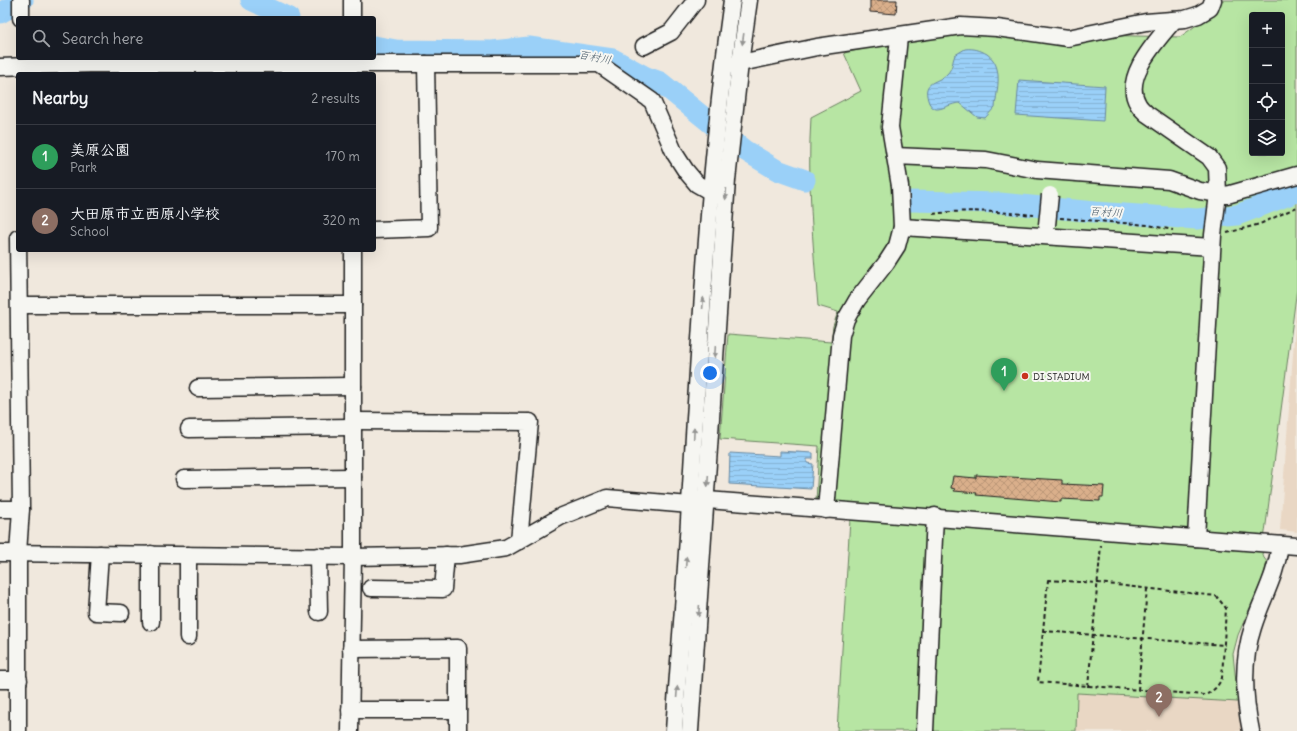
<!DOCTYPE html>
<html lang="en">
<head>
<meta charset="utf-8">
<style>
  :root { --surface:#171b24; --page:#242831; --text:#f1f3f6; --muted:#9ea1a6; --line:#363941; --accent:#0b8043 }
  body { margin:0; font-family:Delius,"Klee One",sans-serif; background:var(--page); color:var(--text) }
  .controls { position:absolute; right:12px; top:12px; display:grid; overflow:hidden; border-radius:4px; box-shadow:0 4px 16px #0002 }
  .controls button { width:36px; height:36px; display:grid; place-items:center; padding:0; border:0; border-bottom:1px solid var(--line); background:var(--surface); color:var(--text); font:20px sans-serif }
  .you { position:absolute; left:710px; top:373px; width:14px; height:14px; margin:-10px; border:3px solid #fff; border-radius:50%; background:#1a73e8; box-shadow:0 0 0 6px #1a73e833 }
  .badge { display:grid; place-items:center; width:26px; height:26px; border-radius:50%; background:var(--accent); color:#fff; font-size:13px; font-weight:700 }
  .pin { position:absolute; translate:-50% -33px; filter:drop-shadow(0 1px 2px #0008) }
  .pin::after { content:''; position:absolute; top:21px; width:14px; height:12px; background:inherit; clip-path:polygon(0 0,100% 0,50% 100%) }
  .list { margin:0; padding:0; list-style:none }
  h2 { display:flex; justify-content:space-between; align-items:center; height:52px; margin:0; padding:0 16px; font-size:17px }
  h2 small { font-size:13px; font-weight:400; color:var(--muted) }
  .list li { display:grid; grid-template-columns:26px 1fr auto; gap:12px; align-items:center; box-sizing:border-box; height:64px; padding:0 16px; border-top:1px solid var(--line) }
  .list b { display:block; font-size:15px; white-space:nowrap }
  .list p { margin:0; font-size:13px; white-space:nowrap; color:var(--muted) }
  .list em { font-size:13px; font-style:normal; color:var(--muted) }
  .icon { flex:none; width:22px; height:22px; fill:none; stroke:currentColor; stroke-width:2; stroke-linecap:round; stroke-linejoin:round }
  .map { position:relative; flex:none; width:1297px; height:731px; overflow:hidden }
  .search { position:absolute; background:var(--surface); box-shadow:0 4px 16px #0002; left:16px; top:16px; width:360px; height:44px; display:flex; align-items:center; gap:10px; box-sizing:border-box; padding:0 14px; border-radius:4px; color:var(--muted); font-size:15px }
  .panel { position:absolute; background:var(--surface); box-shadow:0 4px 16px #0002; left:16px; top:72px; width:360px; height:180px; border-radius:4px }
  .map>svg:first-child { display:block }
  .built { fill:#e9d7c4 }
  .green { fill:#b7e5a3; stroke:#6a8060; fill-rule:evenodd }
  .water { fill:url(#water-rules); stroke:#6888a0 }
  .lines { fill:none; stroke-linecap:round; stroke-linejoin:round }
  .river { stroke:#9ad0f8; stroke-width:21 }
  .building { fill:url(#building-cross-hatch); stroke:#1c1c1c }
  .minor-casing { stroke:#1c1c1c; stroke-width:19 }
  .path { stroke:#1c1c1c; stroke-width:2; stroke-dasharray:4 3; stroke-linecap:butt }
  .minor { stroke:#f6f6f2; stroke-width:16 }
  .minor-bridge-casing { stroke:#1c1c1c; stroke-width:19; stroke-linecap:butt }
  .minor-bridge { stroke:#f6f6f2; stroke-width:16 }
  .oneway { fill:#949492 }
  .poi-dot { fill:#c8321e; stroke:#f6f6f2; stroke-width:1.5 }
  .labels { text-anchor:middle; stroke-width:4; stroke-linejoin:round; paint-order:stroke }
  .poi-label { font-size:10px; fill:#1c1c1c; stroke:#f6f6f2; text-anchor:start }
  .water-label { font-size:11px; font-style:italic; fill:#485b69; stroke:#f6f6f2 }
</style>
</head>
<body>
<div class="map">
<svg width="1297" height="731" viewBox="0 0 1297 731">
  <defs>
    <pattern id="water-rules" width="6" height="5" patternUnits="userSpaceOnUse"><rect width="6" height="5" fill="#9ad0f8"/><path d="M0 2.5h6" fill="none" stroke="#84b2d4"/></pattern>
    <pattern id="building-cross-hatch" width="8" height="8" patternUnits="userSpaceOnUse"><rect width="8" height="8" fill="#daaf8b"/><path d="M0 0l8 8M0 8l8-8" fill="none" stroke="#ba9677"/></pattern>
  </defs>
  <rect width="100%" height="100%" fill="#f0e8dd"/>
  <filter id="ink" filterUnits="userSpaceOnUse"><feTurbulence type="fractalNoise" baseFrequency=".025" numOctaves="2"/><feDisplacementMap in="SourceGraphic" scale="8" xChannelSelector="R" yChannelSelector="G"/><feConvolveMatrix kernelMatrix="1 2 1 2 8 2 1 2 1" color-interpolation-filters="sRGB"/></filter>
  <g filter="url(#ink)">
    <!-- built -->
    <g class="built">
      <path d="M1297,300v232l-17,-2z"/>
      <path d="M1077,693l161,9 6,29h-168z"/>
    </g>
    <!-- green -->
    <path class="green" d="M1219,0h78v288l-35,267 5,7 -4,16 -25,57 -5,19 5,48 -161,-9 -1,38h-239l14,-228 -35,-1 3,-56 -99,-7 8,-105 103,8 2,-16 5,-14 -20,-6c-5,-62 -11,-127 -7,-189l50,-26 -17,-38 81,-17 35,-4 220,5 29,-21zM1252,15h30v138h-30z"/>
    <!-- water -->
    <g class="water">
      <path d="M965,49c9,-1 15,1 22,5 17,12 10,35 8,53l-10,11 -8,-1 -17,-14c-8,0 -19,7 -24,6 -4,-1 -7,-5 -8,-9 -6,-20 9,-16 19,-26 6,-6 5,-12 8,-19z"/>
      <path d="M1019,80l86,6 -2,35 -87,-6z"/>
      <path d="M780,451l33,2v6h-6v4l6,1 -2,25 -82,-5 1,-31 50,3z"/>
    </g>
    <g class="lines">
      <!-- river -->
      <g class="river">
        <path d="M251,0l38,18"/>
        <path d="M0,13l23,-13"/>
        <path d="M374,46l22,4 96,1 37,-4 84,12 33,18 14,5 84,68 33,20 28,10"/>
        <path d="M911,201l89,2 95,9 102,7 40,-4 60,-23"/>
      </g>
    </g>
    <!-- building -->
    <g class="building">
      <path d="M870,0h27l-1,14 -26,-2z"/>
      <path d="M976,475l86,5v4l42,2 -1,11h-3v4l-39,-2v3l-85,-7 1,-2 -23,-2 1,-2 -4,-1 2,-12 23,2z"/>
    </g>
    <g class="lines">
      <!-- minor casing -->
      <g class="minor-casing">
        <g id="minor">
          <path d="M21,18v-18"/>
          <path d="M352,18v-18"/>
          <path d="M1174,20c-16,20 -53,57 -36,84 2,4 6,7 9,10l62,43 8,11 1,26 -5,41 -17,303"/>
          <path d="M644,46l27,-14 25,-32"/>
          <path d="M731,65l86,-18 144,-21 36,2 71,10 78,-16 39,-3 13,-4 12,-7 3,-8"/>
          <path d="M0,67l90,-3h509l53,37 23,53 11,17 11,13 14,8"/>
          <path d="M895,156l91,4 51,10 132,10 31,11 27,4 70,-20"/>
          <path d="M902,227l310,20"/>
          <path d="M374,230l55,-2 -3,-164"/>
          <path d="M20,305h333"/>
          <path d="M198,388l155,-2"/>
          <path d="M353,421l177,1 -11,119"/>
          <path d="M189,429l164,-2"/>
          <path d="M184,479l169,-2"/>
          <path d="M0,509h21"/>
          <path d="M826,510l15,-175 5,-16 11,-19 29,-37 11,-17 5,-19 -2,-41 -10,-59 9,-90"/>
          <path d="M0,553l353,4 106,-2 47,-7 54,-31 47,-19 83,7 17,-5 590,46"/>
          <path d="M100,554l-4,58 25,1"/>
          <path d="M318,556l1,56"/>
          <path d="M371,588l72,1 3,-34"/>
          <path d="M151,622v-68"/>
          <path d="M188,637v-82"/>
          <path d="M351,649l107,-1v83"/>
          <path d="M0,680h19"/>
          <path d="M350,710h108"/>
          <path d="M18,731v-178l3,-44 -3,-271"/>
          <path d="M350,731l3,-174v-307"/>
          <path d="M674,731c5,-76 12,-152 16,-228 10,-168 19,-336 42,-503"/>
          <path d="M690,731l37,-551 13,-117 9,-63"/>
          <path d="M925,731l10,-215"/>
          <path d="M1251,731c-7,-33 -9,-71 2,-104 9,-29 23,-50 27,-82"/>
        </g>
      </g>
      <!-- path -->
      <g class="path">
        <path d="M933,214c33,-5 68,-2 101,1"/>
        <path d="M1060,218l88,7 25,5"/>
        <path d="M1227,233l33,-9 37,-17"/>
        <path d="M1048,580l50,3 118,13 10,12 -4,70c-4,8 -8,13 -17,17l-167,-13z"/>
        <path d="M1043,631l182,14"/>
        <path d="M1088,687l13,-142"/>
        <path d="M1138,690l9,-101"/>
      </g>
      <!-- minor -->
      <use href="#minor" class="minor"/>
      <!-- minor-bridge casing -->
      <g class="minor-bridge-casing">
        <path id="minor-bridge" d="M1047,225l3,-30"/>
      </g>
      <!-- minor-bridge -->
      <use href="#minor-bridge" class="minor-bridge"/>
    </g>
    <!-- one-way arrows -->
    <defs><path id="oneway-solid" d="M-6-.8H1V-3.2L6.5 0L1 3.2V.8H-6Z"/></defs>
    <g class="oneway">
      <use href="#oneway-solid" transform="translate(743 39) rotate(98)"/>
      <use href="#oneway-solid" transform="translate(726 194) rotate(94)"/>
      <use href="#oneway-solid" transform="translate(703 303) rotate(-86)"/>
      <use href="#oneway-solid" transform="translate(715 352) rotate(94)"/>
      <use href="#oneway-solid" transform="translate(694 433) rotate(-87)"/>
      <use href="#oneway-solid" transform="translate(708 481) rotate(93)"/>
      <use href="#oneway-solid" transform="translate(686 562) rotate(-86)"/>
      <use href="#oneway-solid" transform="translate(699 611) rotate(94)"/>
      <use href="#oneway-solid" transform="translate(677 692) rotate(-86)"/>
    </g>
  </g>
  <!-- markers -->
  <circle class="poi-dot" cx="1025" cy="376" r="4"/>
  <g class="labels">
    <!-- poi labels -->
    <g class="poi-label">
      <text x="1033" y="380">DI STADIUM</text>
    </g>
    <!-- water labels -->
    <g class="water-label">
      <text transform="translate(595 57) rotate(10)" y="4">百村川</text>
      <text transform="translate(1106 212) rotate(4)" y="4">百村川</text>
    </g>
  </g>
</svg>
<div class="controls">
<button>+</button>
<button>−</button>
<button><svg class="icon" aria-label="locate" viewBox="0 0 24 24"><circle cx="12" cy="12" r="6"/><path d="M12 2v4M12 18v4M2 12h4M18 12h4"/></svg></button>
<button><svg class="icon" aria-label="layers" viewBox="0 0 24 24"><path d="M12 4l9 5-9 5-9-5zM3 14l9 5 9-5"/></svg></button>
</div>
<div class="you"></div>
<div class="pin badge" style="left:1004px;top:391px;background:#2e9e5b">1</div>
<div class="pin badge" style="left:1159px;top:717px;background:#8d6e63">2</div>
<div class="search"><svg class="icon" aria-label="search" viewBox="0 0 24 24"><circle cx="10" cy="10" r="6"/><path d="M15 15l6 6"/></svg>Search here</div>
<section class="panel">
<h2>Nearby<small>2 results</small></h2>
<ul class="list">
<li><span class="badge" style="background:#2e9e5b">1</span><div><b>美原公園</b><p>Park</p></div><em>170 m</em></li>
<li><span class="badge" style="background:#8d6e63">2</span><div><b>大田原市立西原小学校</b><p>School</p></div><em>320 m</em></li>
</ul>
</section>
</div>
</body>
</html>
